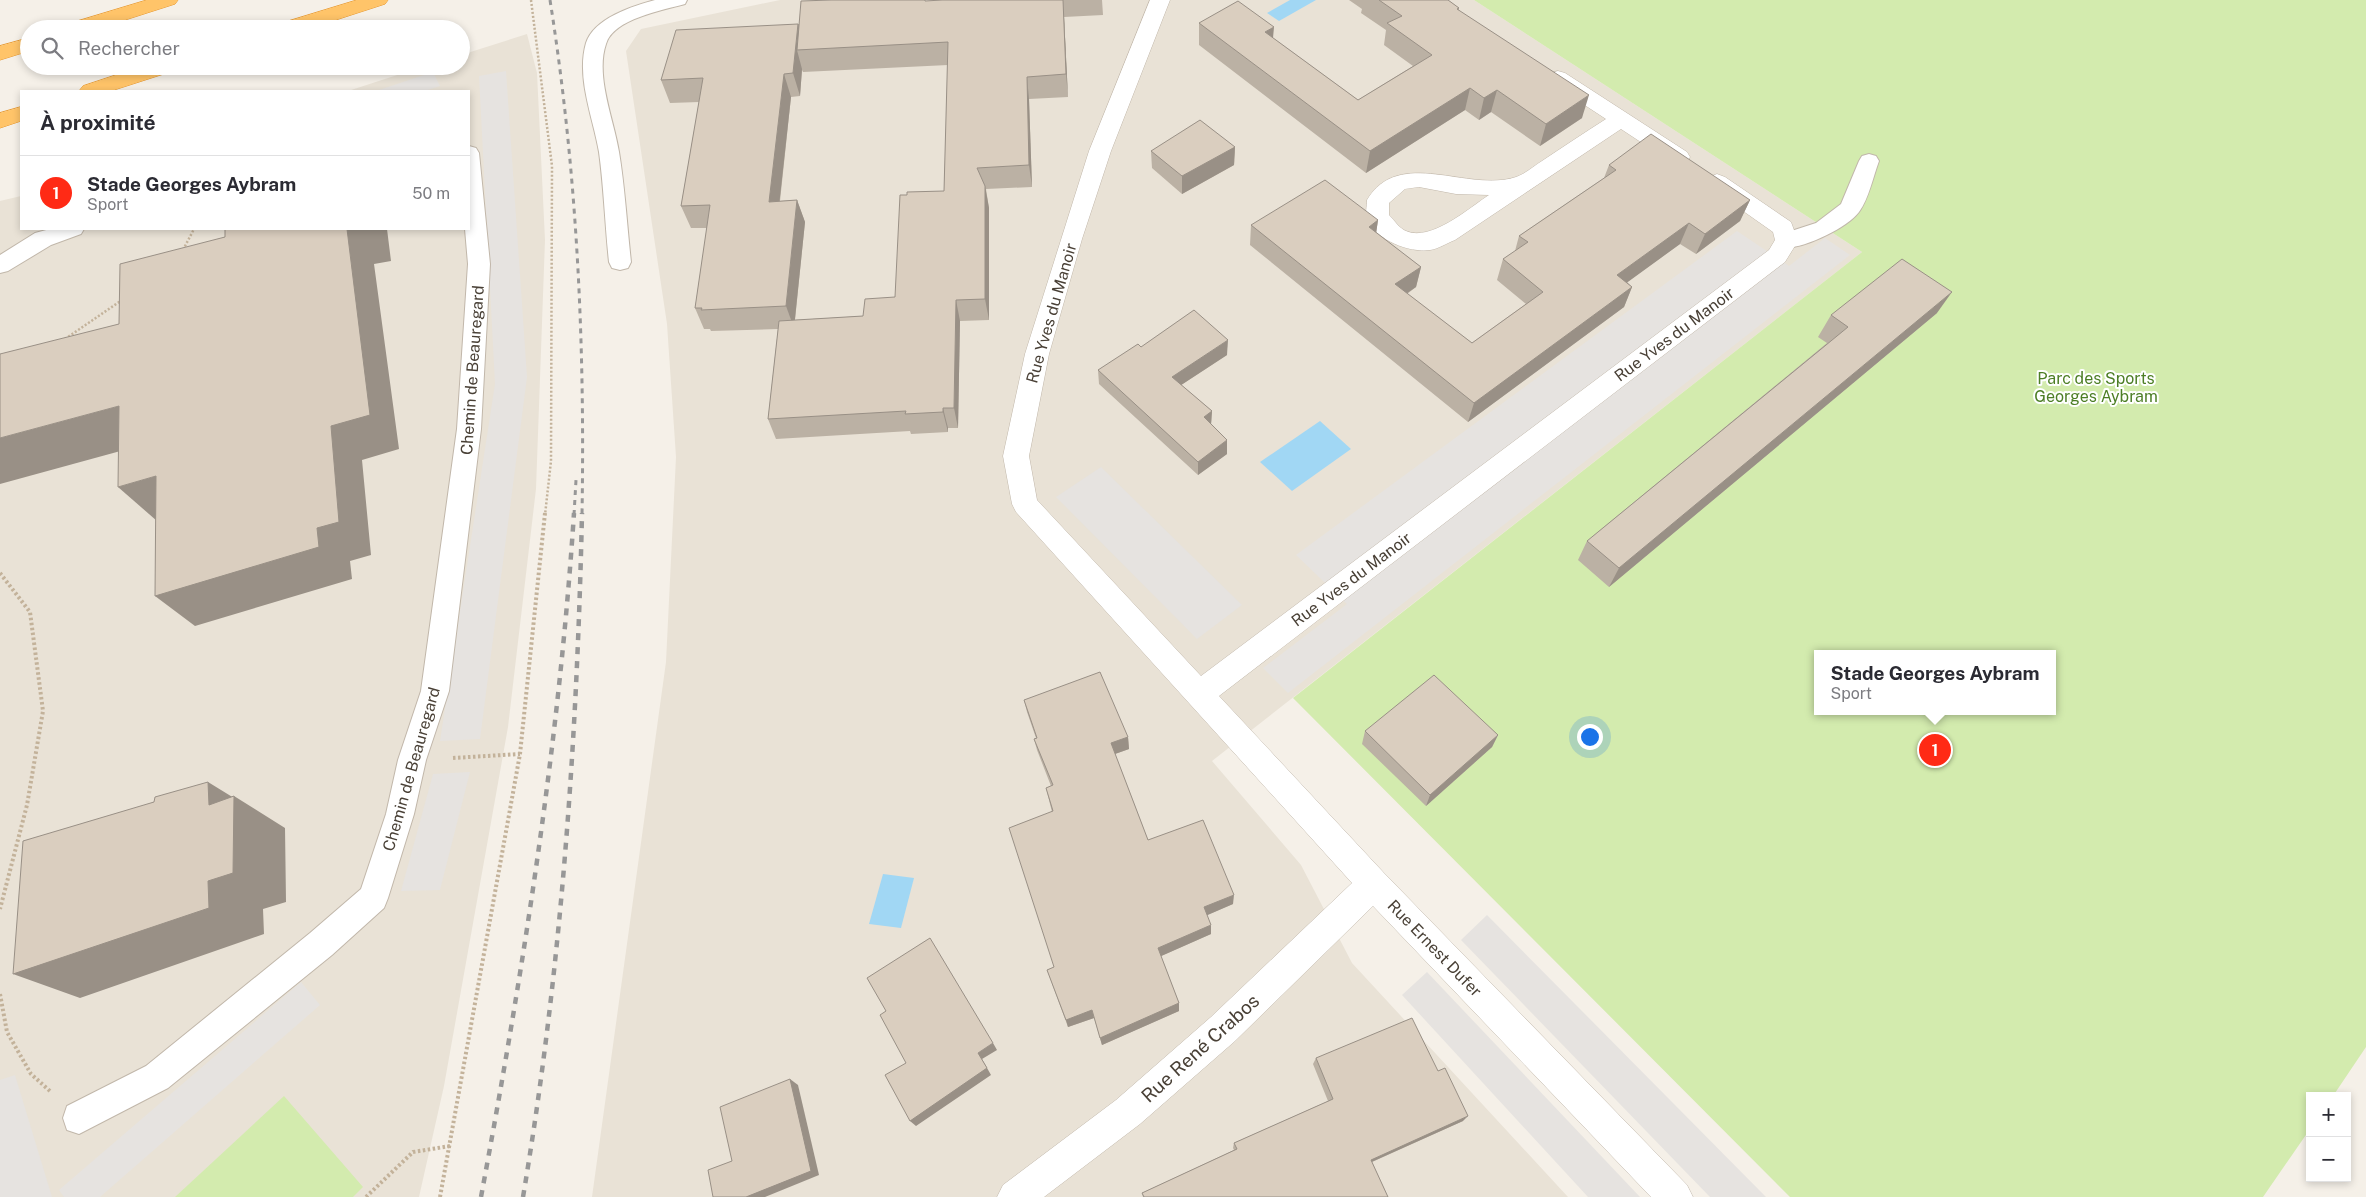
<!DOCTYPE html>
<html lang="fr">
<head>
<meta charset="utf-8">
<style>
  :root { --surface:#fff; --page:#f2f2f3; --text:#2b2b33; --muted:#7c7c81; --line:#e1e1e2; --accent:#ff2a15 }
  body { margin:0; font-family:"Public Sans",sans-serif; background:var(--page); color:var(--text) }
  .controls { position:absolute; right:15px; bottom:15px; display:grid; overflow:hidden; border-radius:0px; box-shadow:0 2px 8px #0003 }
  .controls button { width:45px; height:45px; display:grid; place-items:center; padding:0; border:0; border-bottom:1px solid var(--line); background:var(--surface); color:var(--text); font:25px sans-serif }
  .you { position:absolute; left:1589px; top:736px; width:18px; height:18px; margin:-12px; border:4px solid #fff; border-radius:50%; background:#1a73e8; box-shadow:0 0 0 8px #1a73e833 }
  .badge { display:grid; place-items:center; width:32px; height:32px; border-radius:50%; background:var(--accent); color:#fff; font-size:16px; font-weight:700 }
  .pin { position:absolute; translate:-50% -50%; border:2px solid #fff; box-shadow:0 1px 5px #0006 }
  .popup { position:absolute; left:1814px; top:650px; width:242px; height:65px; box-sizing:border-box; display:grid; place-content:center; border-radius:0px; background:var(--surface); filter:drop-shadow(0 1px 4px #0005); font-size:16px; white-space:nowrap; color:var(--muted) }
  .popup b { font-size:19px; color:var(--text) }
  .popup::after { content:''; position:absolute; left:50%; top:100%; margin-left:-10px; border:10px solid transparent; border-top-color:var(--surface) }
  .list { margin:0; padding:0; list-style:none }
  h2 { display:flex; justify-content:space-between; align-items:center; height:65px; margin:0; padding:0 20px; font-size:21px }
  h2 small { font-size:16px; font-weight:400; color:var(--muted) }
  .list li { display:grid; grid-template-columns:32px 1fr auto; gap:15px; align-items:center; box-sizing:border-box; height:75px; padding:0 20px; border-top:1px solid var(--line) }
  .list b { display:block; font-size:19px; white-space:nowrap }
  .list p { margin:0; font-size:16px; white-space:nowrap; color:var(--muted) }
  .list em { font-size:16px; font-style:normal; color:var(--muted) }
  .icon { flex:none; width:28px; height:28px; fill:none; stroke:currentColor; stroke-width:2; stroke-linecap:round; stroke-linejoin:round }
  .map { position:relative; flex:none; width:2366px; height:1197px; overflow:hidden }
  .search { position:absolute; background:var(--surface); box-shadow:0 2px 8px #0003; left:20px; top:20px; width:450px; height:55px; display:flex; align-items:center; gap:12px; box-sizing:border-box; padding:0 18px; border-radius:28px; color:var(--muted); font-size:19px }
  .panel { position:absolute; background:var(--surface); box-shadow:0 2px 8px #0003; left:20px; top:90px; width:450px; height:140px; border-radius:0px }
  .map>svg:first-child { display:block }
  .residential { fill:#e9e2d6 }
  .green { fill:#d3ebae; fill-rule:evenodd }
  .parking { fill:#e6e3e0 }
  .water { fill:#a1d7f4 }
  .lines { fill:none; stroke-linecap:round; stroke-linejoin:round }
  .lane-casing { stroke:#c1b7aa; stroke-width:2 }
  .street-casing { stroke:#c1b7aa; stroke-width:1 }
  .highway-casing { stroke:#e69830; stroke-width:1 }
  .path-far1 { stroke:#c3b29a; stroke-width:2.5; stroke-dasharray:2 2; stroke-linecap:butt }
  .path { stroke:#c3b29a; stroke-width:4; stroke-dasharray:2.5 2.5; stroke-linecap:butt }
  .lane { fill:#fff; fill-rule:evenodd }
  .street { fill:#fff; fill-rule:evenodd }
  .highway { fill:#ffc469; fill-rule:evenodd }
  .rail-far1 { stroke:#979797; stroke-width:3; stroke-dasharray:5 5; stroke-linecap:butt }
  .rail { stroke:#979797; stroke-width:4.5; stroke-dasharray:7 7; stroke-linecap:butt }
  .wall { fill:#bbb1a4; fill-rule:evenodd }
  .shaded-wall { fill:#999086 }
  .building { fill:#dacebf; stroke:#999086 }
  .labels { text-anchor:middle; stroke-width:4; stroke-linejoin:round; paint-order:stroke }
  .street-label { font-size:16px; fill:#494036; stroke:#fff }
  .park-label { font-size:16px; fill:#4c7e25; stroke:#fff }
  .near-street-label { font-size:19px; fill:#494036; stroke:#fff }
</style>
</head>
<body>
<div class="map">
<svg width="2366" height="1197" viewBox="0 0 2366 1197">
  <rect width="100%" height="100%" fill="#f5f0e8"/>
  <!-- residential -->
  <g class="residential">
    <path d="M780,0h694l388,252 -650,509 89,104 51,98 216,234h-976l74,-535 10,-205 -9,-133 -41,-273 15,-22z"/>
    <path d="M527,34l10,39 8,167 -9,249 -28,238 -64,359 -25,111h-419v-996l21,-5v33h448v-138h-121l77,-25h36v-11z"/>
  </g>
  <!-- green -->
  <g class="green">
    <path d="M1474,0h892v1047l-33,49h-23v33l-47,68h-473l-497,-499 569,-446zM1818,654h234v57h-234z"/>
    <path d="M284,1096l79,91 -10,10h-178z"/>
  </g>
  <!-- parking -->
  <g class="parking">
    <path d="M506,71l21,306 -47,362 -40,2 55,-357 -16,-308z"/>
    <path d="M433,72l7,14 -15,5h-49z"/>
    <path d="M1737,231l52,35 36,-28 25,17 -562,438 -25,-25 84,-64 -51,-49z"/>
    <path d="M1101,467l141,138 -45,34 -141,-142z"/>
    <path d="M470,772l-30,118 -39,1 32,-117z"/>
    <path d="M1487,915l279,282h-56l-249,-257z"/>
    <path d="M1427,972l213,225h-52l-186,-202z"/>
    <path d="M301,982l19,23 -220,192h-36l-5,-7z"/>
    <path d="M15,1075l37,122h-52v-117z"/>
  </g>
  <!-- water -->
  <g class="water">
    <path d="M1290,0h26l-37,21 -12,-8z"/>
    <path d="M1320,421l31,28 -59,42 -32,-29z"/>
    <path d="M883,874l31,4 -13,50 -32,-4z"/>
  </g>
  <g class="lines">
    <!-- lane casing -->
    <g class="lane-casing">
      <g id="lane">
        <path d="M655,0h32l-2,4c-22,6 -72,15 -79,40 -11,32 8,76 13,108 6,36 8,74 12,110l-3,6 -8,2 -8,-2 -3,-6c-4,-37 -5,-74 -10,-110 -6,-35 -23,-74 -13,-109 8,-25 47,-37 69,-43z"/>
        <path d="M469,146l7,2 3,5 11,111 -9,165 -32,262 -23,69 -12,54 -26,84 -4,10 -52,47 -164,133 -89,46 -12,-4 -4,-12 4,-12 79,-40 164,-133 51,-44 25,-75 12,-54 23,-69 36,-262 11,-165 -3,-35h4z"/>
        <path d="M1869,154l7,2 3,5c-6,16 -10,37 -20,51 -12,16 -60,40 -80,35l-3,-6 3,-6 37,-12 25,-19 18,-43 3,-5z"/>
        <path d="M50,229h34l-3,5 -30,11 -43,26 -8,2v-18l35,-22z"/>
      </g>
    </g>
    <!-- street casing -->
    <g class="street-casing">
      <g id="street">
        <path d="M1150,0h20l-59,151 -29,88 -33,115 -20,102 8,44 164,176 568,-426 6,-10 -2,-8 -64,-45 -3,-5 3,-5 8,-3 8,3 66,45 7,19 -13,21 -566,434 165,177 303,312 6,12h-42l-278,-291 -138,135 -95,83 -96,73h-47l6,-12 113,-85 95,-83 141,-134 -336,-371 -4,-8 -9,-48 22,-102 64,-203z"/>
        <path d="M1558,71l7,2 122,79 3,5 -3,5 -8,2 -8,-2 -50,-33 -166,111c-8,3 -17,9 -25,10 -21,3 -54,-10 -63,-31 -2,-5 0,-13 0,-19 32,-54 101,-7 149,-23 9,-3 18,-11 26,-16 21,-14 42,-28 64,-42l-55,-36 -3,-5 3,-5zM1419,187l37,7 33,1c-20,13 -58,47 -83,36 -6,-2 -12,-11 -17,-16v-12l16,-14z"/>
      </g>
    </g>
    <!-- highway casing -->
    <g class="highway-casing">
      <g id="highway">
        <path d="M147,0h31l-3,4 -78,25h-32l3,-5z"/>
        <path d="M357,0h31l-3,4 -77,25h-32l3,-5z"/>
        <path d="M29,38v13l-29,9v-14z"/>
        <path d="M143,66h33l-3,5 -62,20h-32l4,-5z"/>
        <path d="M21,107v14l-21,7v-15z"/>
      </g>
    </g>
    <!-- path-far1 -->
    <g class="path-far1">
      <path d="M531,0l21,166 -1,295 -6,54"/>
      <path d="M183,250l11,-21"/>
      <path d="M65,339l57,-39"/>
    </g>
    <!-- path -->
    <g class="path">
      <path d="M0,573l30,39 13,99 -16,94 -27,104"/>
      <path d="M453,758l67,-4"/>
      <path d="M0,994l7,38 24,42 20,18"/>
      <path d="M366,1197l47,-45 37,-6"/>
      <path d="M440,1197l80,-443 25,-241"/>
    </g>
    <!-- lane -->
    <use href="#lane" class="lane"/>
    <!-- street -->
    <use href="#street" class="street"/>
    <!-- highway -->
    <use href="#highway" class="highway"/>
    <!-- rail-far1 -->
    <g class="rail-far1">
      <path d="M550,0c27,171 35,342 32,515"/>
      <path d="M574,515l2,-35"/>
    </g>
    <!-- rail -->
    <g class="rail">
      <path d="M481,1197c42,-226 78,-454 93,-684"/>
      <path d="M523,1197c38,-226 54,-454 59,-684"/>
    </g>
  </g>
  <!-- wall -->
  <g class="wall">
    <path d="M942,0h160l1,15 -39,2 4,80 -39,2 3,88 -46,2 3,19v112l-29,1 -2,107h-10v4l-37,2 -1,-3 -134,8 -8,-20 10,-90 -67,2 -1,-2h-6l-9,-21 12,-80h-16l-10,-22 18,-104 -29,1 -9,-23 137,-56 128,-23zM948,65l-4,126 -49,106 -32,19 -68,4 10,-98 -8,-22 -17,1 11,-104 9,-1 2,-26 1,2z"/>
    <path d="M1349,0h99l11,8v3l123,107 -42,28 -49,-34 -12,8 -14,-10 -99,63 -167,-128v-22l74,15 85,62 55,-34 -29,-21 2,-15 -25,-17 1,-4z"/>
    <path d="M1235,147l-1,18 -52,29 -30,-26 -1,-17z"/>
    <path d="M1609,165l141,35 -10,21 -44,33 -16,-10 -53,38 5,5 -8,20 -156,115 -218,-177 1,-20 127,-5 -2,13 45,34 -5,20 -9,7 65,49 54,-39 -29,-24 6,-21 12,-8 4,-15 85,-58z"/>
    <path d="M1937,313l-328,274 -31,-27 9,-19 240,-198 -9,-6 13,-22z"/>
    <path d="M1141,347l86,8 -46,30 31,26 -1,13 16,30 -29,21 -99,-91 -1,-14z"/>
    <path d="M1024,700l104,37 1,12 -14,5 33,86 85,64 -26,11 4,19 -50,22 18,47v8l-77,34 -8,-27 -26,9 -21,-57 7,-3 -2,-155 -6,-24 5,-2 -14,-36 -3,-11 2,-1 -9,-26z"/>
    <path d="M1365,731l133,4 -6,12 -66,59 -64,-62z"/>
    <path d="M1316,1058l147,63 -91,41 16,35h-245l-1,-4 92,-43 -1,-2 1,-5 94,-42 -15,-37z"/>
  </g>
  <!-- shaded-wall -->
  <g class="shaded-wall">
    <path d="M1063,0l1,17 4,80 -2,-23z"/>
    <path d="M798,24l7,25 -8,1 5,19 -2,27 -7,-23z"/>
    <path d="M1274,27l-2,22 -7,-17z"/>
    <path d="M784,74l7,23 -14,127 -8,-22z"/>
    <path d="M1027,77l2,22 3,88 -3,-22z"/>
    <path d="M1470,88l-5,22 -99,63 4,-22z"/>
    <path d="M1497,90l-6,22 -12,8 5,-22z"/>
    <path d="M1589,95l-7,23 -42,28 6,-22z"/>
    <path d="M1235,147l-1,18 -52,29v-18z"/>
    <path d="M985,186l4,22v112l-4,-21z"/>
    <path d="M797,200l8,22 -11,106 -8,-22z"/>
    <path d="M1750,200l-10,21 -44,33 9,-20z"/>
    <path d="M1378,220l-3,21 -6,-14z"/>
    <path d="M1689,223l-9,21 -70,51 7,-20z"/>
    <path d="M347,229h40l4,32 -17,3 25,185 -37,11 9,95 -21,6 2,18 -157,47 -40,-30 162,-68 14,-102z"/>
    <path d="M1421,267l-5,20 -25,17 4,-20z"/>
    <path d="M1632,287l-8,20 -156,115 6,-19z"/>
    <path d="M1952,292l-15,21 -328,274 10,-19z"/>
    <path d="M956,300l4,21 -2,107 -4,-20z"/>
    <path d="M1228,340l-1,15 -55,36v-14z"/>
    <path d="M119,406l38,35 -157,43v-46z"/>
    <path d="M943,408l5,20v4l-5,-20z"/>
    <path d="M1212,411l-1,14 -7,-8z"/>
    <path d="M1227,440v14l-29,21v-13z"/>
    <path d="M156,476l1,45 -39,-34z"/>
    <path d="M1498,735l-6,12 -66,59 4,-11z"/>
    <path d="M1128,737l1,12 -17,6 -1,-12z"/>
    <path d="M208,782l26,16v-2l51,32 1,74 -23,7 1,25 -184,64 -67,-24 195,-93z"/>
    <path d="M1234,895l-1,9 -30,13 1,-10z"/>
    <path d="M1211,925v9l-52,23 -1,-9z"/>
    <path d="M1179,1003v8l-77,34 -2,-7z"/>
    <path d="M1092,1010l2,8 -26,9 -2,-7z"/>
    <path d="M993,1043l4,7 -15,9 9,16 -75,51 -6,-5 68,-68z"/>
    <path d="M790,1079l8,6 21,90 -54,22h-19z"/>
    <path d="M1468,1116l-5,5 -96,43 4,-4z"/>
  </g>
  <!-- building -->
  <g class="building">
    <path d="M831,0h94v1l17,-1h121l3,74 -39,3 2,88 -52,3 8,18v113l-29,1 -2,108h-11v4l-38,2 1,-3 -138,8 11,-98 84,-5 2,-17 30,-2 5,-102h7v-3l37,-1 4,-149 -151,8 4,-49z"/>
    <path d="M1379,0h69l11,8 -2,1 132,86 -43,29 -49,-34 -13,8 -14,-10 -100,63 -171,-128 39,-22 36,26 -9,5 93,68 74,-45 -45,-32 15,-7z"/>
    <path d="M798,24l-5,49 -9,1 -15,128 28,-2 -11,106 -85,4 1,-2h-7l15,-103 -29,1 22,-128 -42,2 15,-50z"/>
    <path d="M1200,120l35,27 -53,29 -31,-25z"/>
    <path d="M1651,134l99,66 -45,34 -16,-11 -72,52 15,12 -158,116 -223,-178 74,-45 53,40 -9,7 52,40 -26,17 77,59 71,-51 -40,-33 25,-17 -9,-6 97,-66 -7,-5z"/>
    <path d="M225,229h122l23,186 -39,11 8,96 -22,6 2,19 -164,49 1,-120 -38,11 1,-81 -119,32v-84l119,-30 1,-60 105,-27z"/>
    <path d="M1902,259l50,33 -333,276 -32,-27 261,-214 -17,-12z"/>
    <path d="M1194,310l34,30 -56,37 40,34 -8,6 23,23 -29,22 -100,-92 40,-26 3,3z"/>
    <path d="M1100,672l28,65 -17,6 37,97 55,-20 31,75 -30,12 7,18 -53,23 21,55 -79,35 -8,-28 -26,10 -19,-50 7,-3 -45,-139 44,-17 -7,-23 7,-3 -19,-46 3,-1 -13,-38z"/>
    <path d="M1434,675l64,60 -68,60 -65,-64z"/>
    <path d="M208,782l1,23 25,-9 -1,77 -25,8 1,27 -196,66 10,-133 131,-39 1,-5z"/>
    <path d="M930,938l63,105 -15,10 9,15 -77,53 -25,-46 21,-12 -26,-48 6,-4 -19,-33z"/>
    <path d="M1412,1018l26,53 7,-3 23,48 -97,44 17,37h-244l-2,-4 95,-44 -3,-6 99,-44 -17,-41z"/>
    <path d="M790,1079l21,92 -65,26h-33l-5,-27 24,-9 -12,-54z"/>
  </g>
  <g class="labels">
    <!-- street labels -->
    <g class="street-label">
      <text transform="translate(1051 313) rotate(-74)" y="6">Rue Yves du Manoir</text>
      <text transform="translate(1674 334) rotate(-37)" y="6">Rue Yves du Manoir</text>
      <text transform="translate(472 370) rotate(-86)" y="6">Chemin de Beauregard</text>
      <text transform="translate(1351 579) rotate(-37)" y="6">Rue Yves du Manoir</text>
      <text transform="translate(411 769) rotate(-74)" y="6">Chemin de Beauregard</text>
      <text transform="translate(1435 948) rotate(46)" y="6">Rue Ernest Dufer</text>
    </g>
    <!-- park labels -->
    <g class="park-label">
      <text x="2096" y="384">Parc des Sports<tspan x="2096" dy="18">Georges Aybram</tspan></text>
    </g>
    <!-- near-street labels -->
    <g class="near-street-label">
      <text transform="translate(1200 1048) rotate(-42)" y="7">Rue René Crabos</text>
    </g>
  </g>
</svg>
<div class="controls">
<button>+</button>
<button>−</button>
</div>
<div class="you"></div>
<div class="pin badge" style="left:1935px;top:750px">1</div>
<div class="popup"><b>Stade Georges Aybram</b>Sport</div>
<div class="search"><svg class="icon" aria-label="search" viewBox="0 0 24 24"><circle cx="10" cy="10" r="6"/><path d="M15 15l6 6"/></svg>Rechercher</div>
<section class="panel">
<h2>À proximité<small></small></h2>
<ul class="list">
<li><span class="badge">1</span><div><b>Stade Georges Aybram</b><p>Sport</p></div><em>50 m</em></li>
</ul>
</section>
</div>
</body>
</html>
